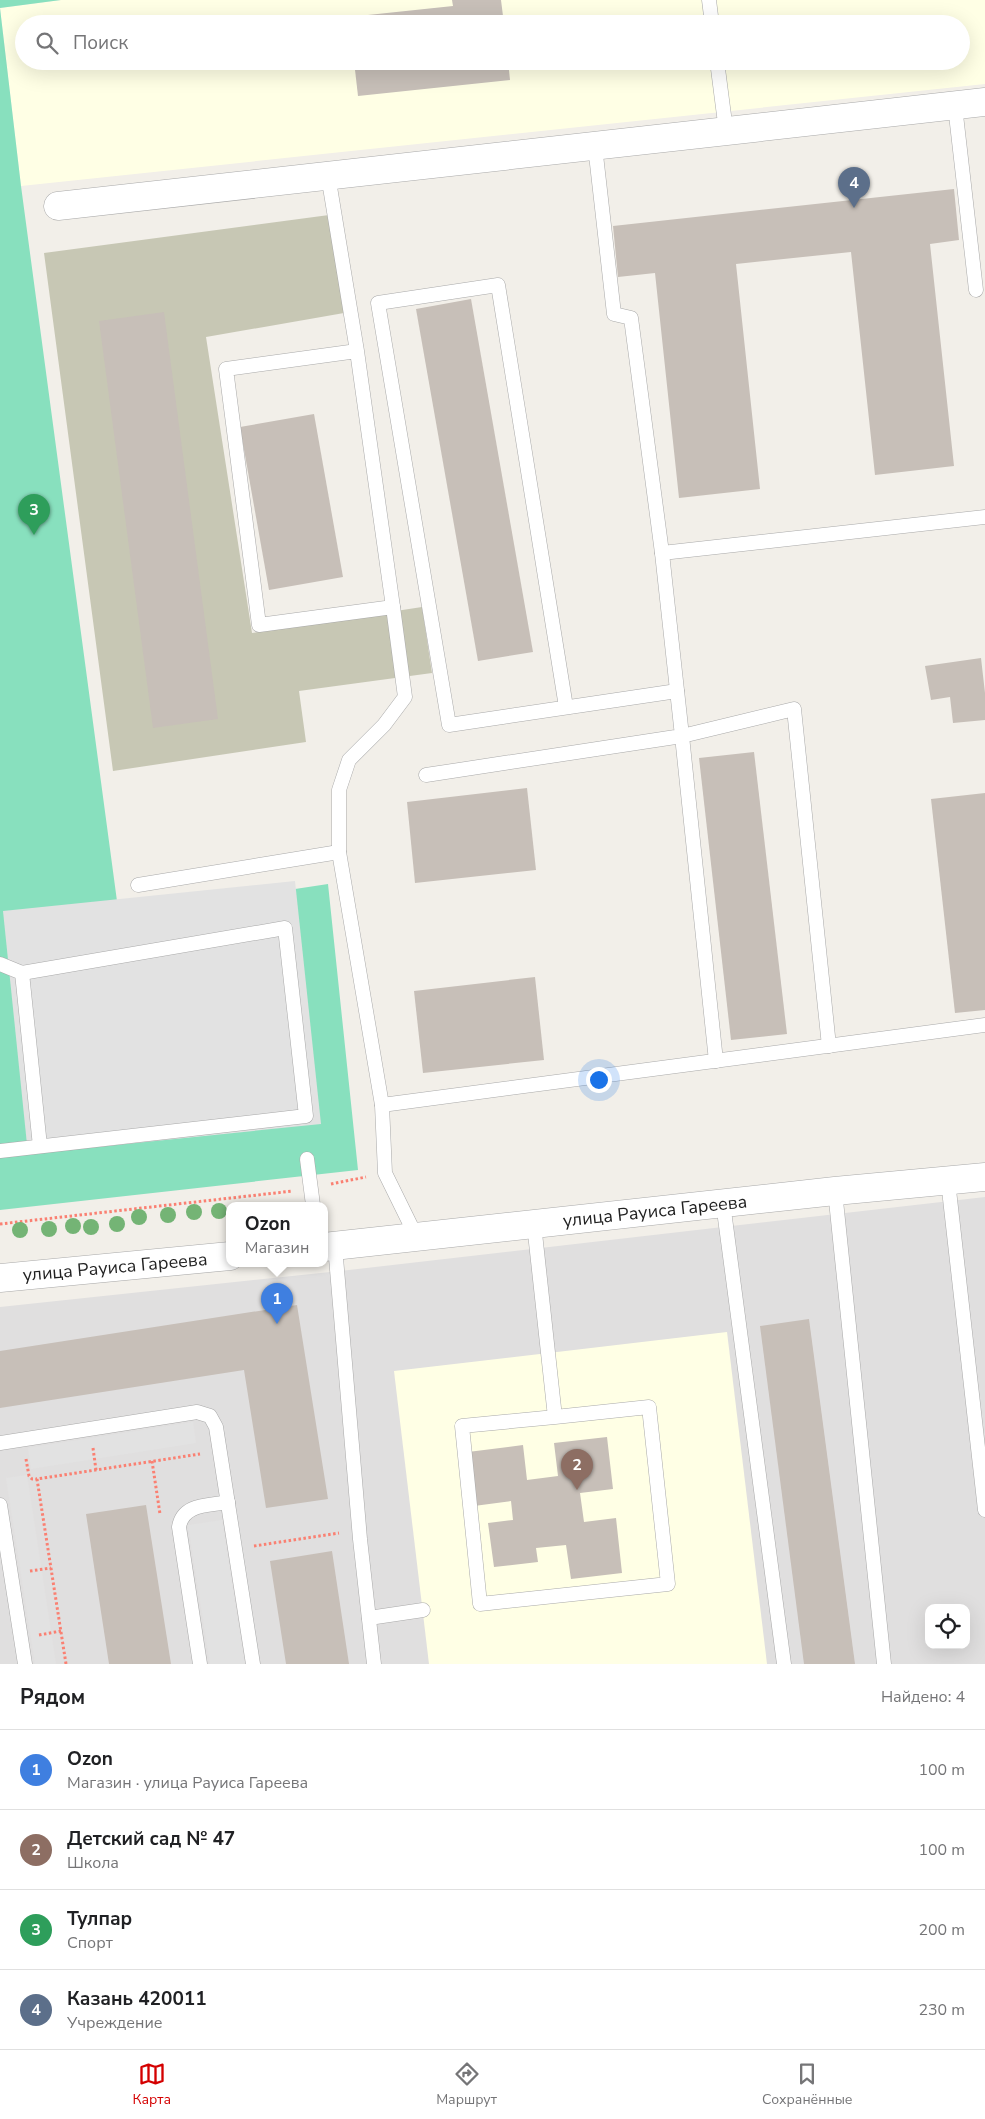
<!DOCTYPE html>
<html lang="ru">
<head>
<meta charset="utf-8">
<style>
  :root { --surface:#fff; --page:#f2f2f2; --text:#202124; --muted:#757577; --line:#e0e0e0; --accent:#d40000 }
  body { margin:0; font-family:"Nunito Sans",sans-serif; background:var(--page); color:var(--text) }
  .controls { position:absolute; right:15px; bottom:15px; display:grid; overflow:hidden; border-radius:10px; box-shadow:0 5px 20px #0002 }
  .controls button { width:45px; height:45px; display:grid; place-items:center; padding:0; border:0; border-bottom:1px solid var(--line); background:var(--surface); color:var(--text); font:25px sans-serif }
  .you { position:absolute; left:598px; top:1079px; width:18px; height:18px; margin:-12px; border:4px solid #fff; border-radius:50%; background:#1a73e8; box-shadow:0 0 0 8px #1a73e833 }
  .badge { display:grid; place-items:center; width:32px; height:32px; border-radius:50%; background:var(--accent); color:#fff; font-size:16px; font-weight:700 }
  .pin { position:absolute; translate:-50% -41px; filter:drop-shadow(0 1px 2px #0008) }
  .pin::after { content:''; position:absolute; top:26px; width:18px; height:15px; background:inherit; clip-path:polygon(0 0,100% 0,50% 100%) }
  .popup { position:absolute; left:226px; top:1202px; width:102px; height:65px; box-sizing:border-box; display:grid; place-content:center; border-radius:10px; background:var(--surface); filter:drop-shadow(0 1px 4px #0005); font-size:16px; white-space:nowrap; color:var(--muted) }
  .popup b { font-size:19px; color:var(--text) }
  .popup::after { content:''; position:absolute; left:50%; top:100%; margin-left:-10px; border:10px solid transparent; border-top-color:var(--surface) }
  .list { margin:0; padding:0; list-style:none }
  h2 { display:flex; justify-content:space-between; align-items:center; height:65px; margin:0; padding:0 20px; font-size:21px }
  h2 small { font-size:16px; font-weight:400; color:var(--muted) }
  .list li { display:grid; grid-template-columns:32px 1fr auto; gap:15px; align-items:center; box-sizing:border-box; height:80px; padding:0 20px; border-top:1px solid var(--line) }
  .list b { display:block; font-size:19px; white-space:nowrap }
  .list p { margin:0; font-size:16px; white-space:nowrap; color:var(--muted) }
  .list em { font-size:16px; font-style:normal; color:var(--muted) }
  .icon { flex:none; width:28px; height:28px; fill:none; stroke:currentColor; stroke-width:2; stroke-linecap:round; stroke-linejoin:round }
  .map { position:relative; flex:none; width:985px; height:1664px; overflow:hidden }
  .search { position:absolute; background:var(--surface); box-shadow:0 5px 20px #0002; left:15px; right:15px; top:15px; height:55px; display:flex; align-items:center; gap:12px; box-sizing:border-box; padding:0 18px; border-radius:28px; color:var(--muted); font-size:19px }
  .sheet { height:385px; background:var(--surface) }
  nav { display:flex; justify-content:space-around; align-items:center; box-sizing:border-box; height:70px; border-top:1px solid var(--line); background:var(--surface); font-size:14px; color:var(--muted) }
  nav a { display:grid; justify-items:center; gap:2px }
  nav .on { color:var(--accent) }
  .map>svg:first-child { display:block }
  .residential { fill:#e0dfdf; fill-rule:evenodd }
  .education { fill:#ffffe5; fill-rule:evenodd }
  .construction { fill:#c7c7b4 }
  .pitch { fill:#88e0be }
  .parking { fill:#e2e2e2 }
  .building { fill:#c7bfb8 }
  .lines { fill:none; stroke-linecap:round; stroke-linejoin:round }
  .service-casing { stroke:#a9a9a9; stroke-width:15 }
  .minor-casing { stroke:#a9a9a9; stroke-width:29 }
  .tertiary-casing { stroke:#a9a9a9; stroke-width:29 }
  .path { stroke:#fa8072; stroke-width:3; stroke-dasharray:2.5 2.5; stroke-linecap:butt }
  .service { stroke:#fff; stroke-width:14 }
  .minor { stroke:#fff; stroke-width:28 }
  .tertiary { stroke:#fff; stroke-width:28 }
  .tree { fill:#74b475 }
  .labels { text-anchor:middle; stroke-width:5; stroke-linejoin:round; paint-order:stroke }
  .street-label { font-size:18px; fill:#222; stroke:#fff }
</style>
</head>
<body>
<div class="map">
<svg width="985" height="1664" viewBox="0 0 985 1664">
  <rect width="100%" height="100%" fill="#f2efe9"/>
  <!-- residential -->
  <path class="residential" d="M985,1197v467h-985v-357l349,-37zM929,1608h37v37h-37z"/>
  <!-- education -->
  <g class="education">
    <path d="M61,0h924v84l-964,102 -21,-178zM24,24h937v37h-937z"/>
    <path d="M727,1332l40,332h-338l-35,-293z"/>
  </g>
  <!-- construction -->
  <path class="construction" d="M329,215l15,98 -138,24 46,296 170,-26 10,66 -133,18 7,51 -193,29 -69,-518z"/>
  <!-- pitch -->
  <path class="pitch" d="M0,0h61l-61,8 21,178 98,730 209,-32 30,286 -358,40z"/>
  <!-- parking -->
  <g class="parking">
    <path d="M295,881l26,243 -293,30 -25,-243z"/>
    <path d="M193,1422l3,21 -165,26 -3,-21z"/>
    <path d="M27,1475l29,189h-21l-29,-186z"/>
    <path d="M222,1520l23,144h-35l-22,-139z"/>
  </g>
  <!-- building -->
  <g class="building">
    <path d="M452,0h49l3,24h-154l-1,-7 104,-11z"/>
    <path d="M354,61h154l2,19 -152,16z"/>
    <path d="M954,189l5,51 -29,4 24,222 -79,9 -24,-223 -115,12 24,225 -81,9 -24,-225 -37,4 -5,-51z"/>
    <path d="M471,299l62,353 -55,9 -62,-352z"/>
    <path d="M164,312l54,407 -65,9 -54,-407z"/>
    <path d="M314,414l29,163 -74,13 -29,-163z"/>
    <path d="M981,658l4,35v27l-32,3 -3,-26 -19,3 -6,-34z"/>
    <path d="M754,752l33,282 -56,6 -32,-282z"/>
    <path d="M527,788l9,82 -121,13 -8,-81z"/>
    <path d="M985,793v217l-30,3 -24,-214z"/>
    <path d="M535,977l9,83 -121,13 -9,-82z"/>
    <path d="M297,1305l31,194 -62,9 -22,-138 -244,38v-57z"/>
    <path d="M809,1319l46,345h-51l-44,-338z"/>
    <path d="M607,1437l6,52 -33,4 4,29 32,-4 6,55 -51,6 -5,-34 -30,3 2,14 -44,5 -6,-44 25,-3 -2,-19 -37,5 -6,-54 55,-7 4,35 31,-4 -4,-33z"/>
    <path d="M146,1505l25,159h-62l-23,-150z"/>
    <path d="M332,1551l17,113h-63l-16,-103z"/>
  </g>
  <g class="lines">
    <!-- service casing -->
    <g class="service-casing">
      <g id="service">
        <path d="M709,0l3,24"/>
        <path d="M717,61l9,70"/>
        <path d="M955,106l21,184"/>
        <path d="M595,146l19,168 17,4 31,235"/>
        <path d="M328,175l29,176 -131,18 33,256 134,-18 -36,-256"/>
        <path d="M566,707l-68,-422 -120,18 71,422 228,-34"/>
        <path d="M426,775l256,-39 -20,-183 323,-36"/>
        <path d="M138,885l201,-33"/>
        <path d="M0,964l22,9 18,173"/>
        <path d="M716,1061l-34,-325 112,-27 35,337"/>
        <path d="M382,1105l-43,-253v-62l10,-30 35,-35 21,-28 -12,-90"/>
        <path d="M0,1151l306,-35 -21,-188 -263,45"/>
        <path d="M307,1159l6,46"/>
        <path d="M948,1181l37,329"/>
        <path d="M835,1191l49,473"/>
        <path d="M723,1203l61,461"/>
        <path d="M534,1224l21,193 94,-10 19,177 -188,20 -18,-178 93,-9"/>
        <path d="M416,1236l-31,-63 -3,-68 603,-80"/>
        <path d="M335,1246l25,293 14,125"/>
        <path d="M0,1443l197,-31 13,4 6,11 37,237"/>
        <path d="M0,1505l25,159"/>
        <path d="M369,1618l54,-8"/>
        <path d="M200,1664l-21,-137c4,-24 30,-21 49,-25"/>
      </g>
    </g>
    <!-- minor casing -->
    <g class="minor-casing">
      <path id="minor" d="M58,206l927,-104"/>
    </g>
    <!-- tertiary casing -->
    <g class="tertiary-casing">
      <g id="tertiary">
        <path d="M324,1247l511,-56 150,-14"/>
        <path d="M0,1278l230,-22"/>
      </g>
    </g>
    <!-- path -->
    <g class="path">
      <path d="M331,1184l35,-7"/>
      <path d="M0,1224l293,-33"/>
      <path d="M93,1448l3,22"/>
      <path d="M26,1459l3,17 3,3h5"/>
      <path d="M152,1461l8,53"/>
      <path d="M254,1546l85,-13"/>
      <path d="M30,1571l21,-3"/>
      <path d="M39,1635l22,-4"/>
      <path d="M66,1664l-29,-185 163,-25"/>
    </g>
    <!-- service -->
    <use href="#service" class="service"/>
    <!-- minor -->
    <use href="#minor" class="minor"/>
    <!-- tertiary -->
    <use href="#tertiary" class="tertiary"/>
  </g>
  <!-- trees -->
  <g class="tree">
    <circle cx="219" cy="1211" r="8"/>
    <circle cx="194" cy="1212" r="8"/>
    <circle cx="168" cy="1215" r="8"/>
    <circle cx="139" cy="1217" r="8"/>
    <circle cx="117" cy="1224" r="8"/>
    <circle cx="73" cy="1226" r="8"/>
    <circle cx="91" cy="1227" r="8"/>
    <circle cx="49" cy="1229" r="8"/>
    <circle cx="20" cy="1230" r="8"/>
  </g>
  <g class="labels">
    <!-- street labels -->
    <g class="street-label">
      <text transform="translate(655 1211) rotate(-6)" y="6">улица Рауиса Гареева</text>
      <text transform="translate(115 1267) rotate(-5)" y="6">улица Рауиса Гареева</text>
    </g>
  </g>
</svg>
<div class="controls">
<button><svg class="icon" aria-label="locate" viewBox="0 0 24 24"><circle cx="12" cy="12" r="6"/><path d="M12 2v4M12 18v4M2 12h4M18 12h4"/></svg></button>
</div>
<div class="you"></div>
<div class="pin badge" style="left:277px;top:1324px;background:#3f7fe0">1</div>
<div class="popup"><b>Ozon</b>Магазин</div>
<div class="pin badge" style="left:577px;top:1490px;background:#8d6e63">2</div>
<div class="pin badge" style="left:34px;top:535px;background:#2e9e5b">3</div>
<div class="pin badge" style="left:854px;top:208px;background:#5c6f8a">4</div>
<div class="search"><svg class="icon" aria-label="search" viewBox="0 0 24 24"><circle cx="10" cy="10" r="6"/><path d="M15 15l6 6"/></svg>Поиск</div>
</div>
<section class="sheet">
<h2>Рядом<small>Найдено: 4</small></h2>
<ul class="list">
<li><span class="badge" style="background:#3f7fe0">1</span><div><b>Ozon</b><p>Магазин · улица Рауиса Гареева</p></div><em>100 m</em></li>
<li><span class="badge" style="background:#8d6e63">2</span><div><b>Детский сад № 47</b><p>Школа</p></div><em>100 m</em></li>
<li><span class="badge" style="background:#2e9e5b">3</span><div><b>Тулпар</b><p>Спорт</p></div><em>200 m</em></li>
<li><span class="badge" style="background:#5c6f8a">4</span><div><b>Казань 420011</b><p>Учреждение</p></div><em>230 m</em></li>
</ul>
</section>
<nav>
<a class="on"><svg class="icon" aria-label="map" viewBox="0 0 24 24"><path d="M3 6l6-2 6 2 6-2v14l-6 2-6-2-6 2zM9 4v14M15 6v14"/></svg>Карта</a>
<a><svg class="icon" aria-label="directions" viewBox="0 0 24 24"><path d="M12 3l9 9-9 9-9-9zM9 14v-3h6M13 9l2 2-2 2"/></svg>Маршрут</a>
<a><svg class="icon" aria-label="saved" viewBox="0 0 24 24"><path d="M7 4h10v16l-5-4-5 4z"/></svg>Сохранённые</a>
</nav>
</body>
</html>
